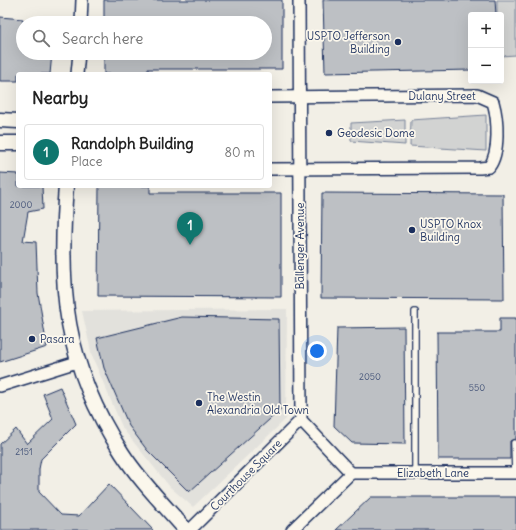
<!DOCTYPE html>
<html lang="en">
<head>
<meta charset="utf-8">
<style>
  :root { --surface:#fff; --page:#f6f6f6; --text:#222; --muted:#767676; --line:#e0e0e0; --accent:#0f766e }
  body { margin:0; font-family:Delius,sans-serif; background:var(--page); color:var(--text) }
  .controls { position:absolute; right:12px; top:12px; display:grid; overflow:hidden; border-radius:4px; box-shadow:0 4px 16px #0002 }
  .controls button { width:36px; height:36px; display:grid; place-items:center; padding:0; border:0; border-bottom:1px solid var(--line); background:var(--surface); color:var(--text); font:20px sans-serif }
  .you { position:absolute; left:317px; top:351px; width:14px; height:14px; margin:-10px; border:3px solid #fff; border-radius:50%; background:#1a73e8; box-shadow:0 0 0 6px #1a73e833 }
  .badge { display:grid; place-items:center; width:26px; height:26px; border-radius:50%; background:var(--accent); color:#fff; font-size:13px; font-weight:700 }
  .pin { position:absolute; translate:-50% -33px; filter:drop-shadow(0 1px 2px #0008) }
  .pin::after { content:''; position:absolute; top:21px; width:14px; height:12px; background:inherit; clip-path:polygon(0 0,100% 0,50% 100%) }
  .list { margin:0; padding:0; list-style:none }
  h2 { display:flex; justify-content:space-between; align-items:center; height:52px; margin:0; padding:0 16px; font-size:17px }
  h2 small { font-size:13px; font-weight:400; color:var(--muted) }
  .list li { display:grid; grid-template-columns:26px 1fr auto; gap:12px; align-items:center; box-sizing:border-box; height:56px; margin:0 8px 8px; padding:0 8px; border:1px solid var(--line); border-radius:4px }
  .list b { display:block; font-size:15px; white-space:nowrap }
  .list p { margin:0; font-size:13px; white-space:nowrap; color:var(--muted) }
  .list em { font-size:13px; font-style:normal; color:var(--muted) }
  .icon { flex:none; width:22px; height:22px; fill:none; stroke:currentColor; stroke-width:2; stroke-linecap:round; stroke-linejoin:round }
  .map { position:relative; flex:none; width:516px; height:530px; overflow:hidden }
  .search { position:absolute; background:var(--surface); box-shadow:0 4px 16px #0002; left:16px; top:16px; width:256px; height:44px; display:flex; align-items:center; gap:10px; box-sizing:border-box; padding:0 14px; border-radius:22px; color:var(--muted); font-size:15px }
  .panel { position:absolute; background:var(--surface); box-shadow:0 4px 16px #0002; left:16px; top:72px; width:256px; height:116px; border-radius:4px }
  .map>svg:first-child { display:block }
  .built { fill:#e2e1dc }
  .green { fill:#d2d3d2; stroke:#768198 }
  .building { fill:#bdc0c4; stroke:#1b2f5e }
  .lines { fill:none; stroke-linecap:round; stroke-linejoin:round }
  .service-casing { stroke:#1b2f5e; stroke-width:8 }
  .minor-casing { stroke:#1b2f5e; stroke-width:14 }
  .tertiary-casing { stroke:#1b2f5e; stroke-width:17 }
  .service { stroke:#fbf7ec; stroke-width:5.5 }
  .minor { stroke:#fbf7ec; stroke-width:11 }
  .tertiary { stroke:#fbf7ec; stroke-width:14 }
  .poi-dot { fill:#1b2f5e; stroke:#fbf7ec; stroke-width:1.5 }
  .labels { text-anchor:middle; stroke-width:3.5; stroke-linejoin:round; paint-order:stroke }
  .number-label { font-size:9px; fill:#445378 }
  .poi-label { font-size:11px; fill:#1b2f5e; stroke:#fbf7ec; text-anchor:start }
  .street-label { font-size:11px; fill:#1b2f5e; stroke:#fbf7ec }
</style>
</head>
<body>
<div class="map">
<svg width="516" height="530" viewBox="0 0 516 530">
  <rect width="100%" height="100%" fill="#f2efe6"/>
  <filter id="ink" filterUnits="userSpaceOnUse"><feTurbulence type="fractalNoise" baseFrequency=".025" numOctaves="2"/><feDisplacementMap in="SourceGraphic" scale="8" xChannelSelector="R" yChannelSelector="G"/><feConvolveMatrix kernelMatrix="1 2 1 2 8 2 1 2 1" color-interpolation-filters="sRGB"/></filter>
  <g filter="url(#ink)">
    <!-- built -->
    <path class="built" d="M287,309l-1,110 -93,88 -23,-20 -47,-58 -31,-73 -10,-45z"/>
    <!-- green -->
    <g class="green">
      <path d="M497,0h19v55l-15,1v-41h-4z"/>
      <path d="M486,115v36l-76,-5 1,-26z"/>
      <path d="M405,120v25l-54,-4v-18z"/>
    </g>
    <!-- building -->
    <g class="building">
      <path d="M104,0h178v69h-134v5h-44v-21h161v-30h-161z"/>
      <path d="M323,0h172l1,15h-25v55l-146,3z"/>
      <path d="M0,17l23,2v34h29l-2,21h-32v7h-18z"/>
      <path d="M0,173l18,1v12h24l1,23 -15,3 -5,29 13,1 2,51 9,54 -47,15z"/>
      <path d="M99,186h51v7h131v104l-183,-1z"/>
      <path d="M322,193l181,1 1,105 -183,-1z"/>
      <path d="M182,317l97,2 1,91 -91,82 -42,-42 -18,-24 -25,-58 -7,-30z"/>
      <path d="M500,318h16v121l-6,2v18h-72l-1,-127h63z"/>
      <path d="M404,327l1,117 -53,-1 -18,-17 3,-98z"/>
      <path d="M60,387l16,37 -35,35 -2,10v23l22,23 18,1 30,-32 44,46h-153v-86l16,-15 11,15 26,-25 -10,-25z"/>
      <path d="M371,497h145v33h-180z"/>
    </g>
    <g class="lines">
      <!-- service casing -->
      <g class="service-casing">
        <g id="service">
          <path d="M415,312v161"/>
          <path d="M514,443l1,30"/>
        </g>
      </g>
      <!-- minor casing -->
      <g class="minor-casing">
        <g id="minor">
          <path d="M299,0l2,420 50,53"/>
          <path d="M81,23l1,-23"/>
          <path d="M77,74l2,-21"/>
          <path d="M270,97l207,-2 16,7c5,17 7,51 -4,65l-9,1 -210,1"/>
          <path d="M0,386l77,-24"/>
          <path d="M351,473h165"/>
          <path d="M190,530l111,-110"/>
          <path d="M292,530l59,-57"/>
        </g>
      </g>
      <!-- tertiary casing -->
      <g class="tertiary-casing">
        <g id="tertiary">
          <path d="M0,120l18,1"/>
          <path d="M0,143h18"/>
          <path d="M66,186c-8,103 -2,178 56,267 18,28 42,52 64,77"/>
        </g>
      </g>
      <!-- service -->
      <use href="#service" class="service"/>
      <!-- minor -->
      <use href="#minor" class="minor"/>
      <!-- tertiary -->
      <use href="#tertiary" class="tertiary"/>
    </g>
  </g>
  <!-- markers -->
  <g class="poi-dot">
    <circle cx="398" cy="42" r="4"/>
    <circle cx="329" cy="133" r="4"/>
    <circle cx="412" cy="230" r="4"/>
    <circle cx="32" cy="339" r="4"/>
    <circle cx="199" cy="403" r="4"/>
  </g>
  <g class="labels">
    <!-- number labels -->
    <g class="number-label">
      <text x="21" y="208">2000</text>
      <text x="370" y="380">2050</text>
      <text x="477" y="391">550</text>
      <text x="24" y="455">2151</text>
    </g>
    <!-- poi labels -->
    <g class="poi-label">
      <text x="390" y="40" text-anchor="end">USPTO Jefferson<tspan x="390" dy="13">Building</tspan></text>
      <text x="337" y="137">Geodesic Dome</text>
      <text x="420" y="228">USPTO Knox<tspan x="420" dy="13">Building</tspan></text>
      <text x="40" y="343">Pasara</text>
      <text x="207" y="401">The Westin<tspan x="207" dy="13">Alexandria Old Town</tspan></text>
    </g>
    <!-- street labels -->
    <g class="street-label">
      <text x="442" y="100">Dulany Street</text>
      <text transform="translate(300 246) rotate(-90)" y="4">Ballenger Avenue</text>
      <text x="433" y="477">Elizabeth Lane</text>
      <text transform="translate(246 475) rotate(-45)" y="4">Courthouse Square</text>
    </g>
  </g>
</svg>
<div class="controls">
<button>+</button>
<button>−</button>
</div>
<div class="you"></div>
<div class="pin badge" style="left:190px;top:245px">1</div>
<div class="search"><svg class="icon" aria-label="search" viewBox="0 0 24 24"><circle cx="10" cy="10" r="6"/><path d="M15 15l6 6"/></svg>Search here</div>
<section class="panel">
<h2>Nearby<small></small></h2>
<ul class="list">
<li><span class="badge">1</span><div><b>Randolph Building</b><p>Place</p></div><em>80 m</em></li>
</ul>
</section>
</div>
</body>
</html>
